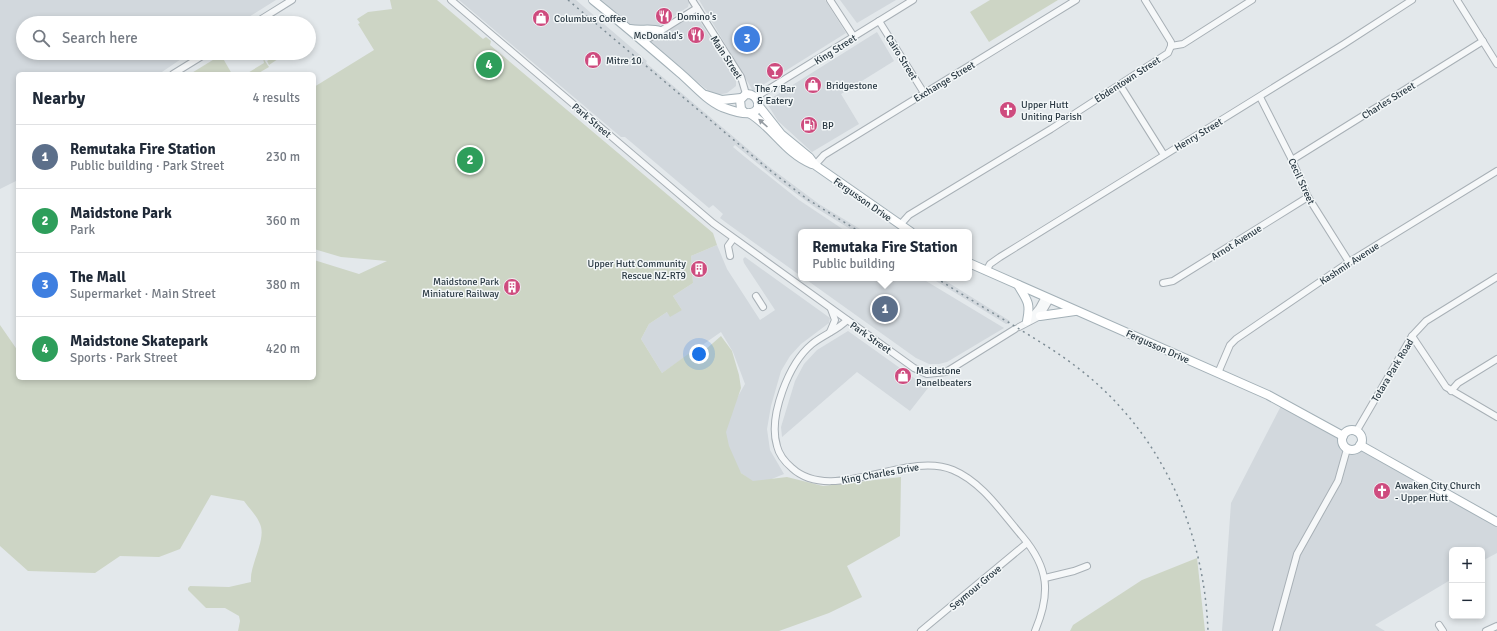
<!DOCTYPE html>
<html lang="en">
<head>
<meta charset="utf-8">
<style>
  :root { --surface:#fff; --page:#f2f2f3; --text:#1f2937; --muted:#747a83; --line:#e0e1e3; --accent:#ce4b7e }
  body { margin:0; font-family:Signika,sans-serif; background:var(--page); color:var(--text) }
  .controls { position:absolute; right:12px; bottom:12px; display:grid; overflow:hidden; border-radius:6px; box-shadow:0 2px 6px #0003 }
  .controls button { width:36px; height:36px; display:grid; place-items:center; padding:0; border:0; border-bottom:1px solid var(--line); background:var(--surface); color:var(--text); font:20px sans-serif }
  .you { position:absolute; left:699px; top:354px; width:14px; height:14px; margin:-10px; border:3px solid #fff; border-radius:50%; background:#1a73e8; box-shadow:0 0 0 6px #1a73e833 }
  .badge { display:grid; place-items:center; width:26px; height:26px; border-radius:50%; background:var(--accent); color:#fff; font-size:13px; font-weight:700 }
  .pin { position:absolute; translate:-50% -50%; border:2px solid #fff; box-shadow:0 1px 4px #0006 }
  .popup { position:absolute; left:798px; top:229px; width:174px; height:52px; box-sizing:border-box; display:grid; place-content:center; border-radius:6px; background:var(--surface); filter:drop-shadow(0 1px 3px #0005); font-size:13px; white-space:nowrap; color:var(--muted) }
  .popup b { font-size:15px; color:var(--text) }
  .popup::after { content:''; position:absolute; left:50%; top:100%; margin-left:-8px; border:8px solid transparent; border-top-color:var(--surface) }
  .list { margin:0; padding:0; list-style:none }
  h2 { display:flex; justify-content:space-between; align-items:center; height:52px; margin:0; padding:0 16px; font-size:17px }
  h2 small { font-size:13px; font-weight:400; color:var(--muted) }
  .list li { display:grid; grid-template-columns:26px 1fr auto; gap:12px; align-items:center; box-sizing:border-box; height:64px; padding:0 16px; border-top:1px solid var(--line) }
  .list b { display:block; font-size:15px; white-space:nowrap }
  .list p { margin:0; font-size:13px; white-space:nowrap; color:var(--muted) }
  .list em { font-size:13px; font-style:normal; color:var(--muted) }
  .icon { flex:none; width:22px; height:22px; fill:none; stroke:currentColor; stroke-width:2; stroke-linecap:round; stroke-linejoin:round }
  .map { position:relative; flex:none; width:1497px; height:631px; overflow:hidden }
  .search { position:absolute; background:var(--surface); box-shadow:0 2px 6px #0003; left:16px; top:16px; width:300px; height:44px; display:flex; align-items:center; gap:10px; box-sizing:border-box; padding:0 14px; border-radius:22px; color:var(--muted); font-size:15px }
  .panel { position:absolute; background:var(--surface); box-shadow:0 2px 6px #0003; left:16px; top:72px; width:300px; height:308px; border-radius:6px }
  .map>svg:first-child { display:block }
  .built { fill:#d2d8dd }
  .green { fill:#cdd5c5 }
  .lines { fill:none; stroke-linecap:round; stroke-linejoin:round }
  .minor-casing { stroke:#a8b0b6; stroke-width:8 }
  .major-casing { stroke:#a3b0b7; stroke-width:10 }
  .minor { stroke:#f6f8f9; stroke-width:6 }
  .major { stroke:#fff; stroke-width:8 }
  .rail { stroke:#7d8c95; stroke-width:1.5; stroke-dasharray:2 4; stroke-linecap:butt }
  .oneway { fill:#959ca2 }
  .labels { text-anchor:middle; stroke-width:3; stroke-linejoin:round; paint-order:stroke }
  .poi-label { font-size:10px; fill:#2b3a44; stroke:#f3f7f8; text-anchor:start }
  .street-label { font-size:10px; fill:#2b3a44; stroke:#f3f7f8 }
</style>
</head>
<body>
<div class="map">
<svg width="1497" height="631" viewBox="0 0 1497 631">
  <rect width="100%" height="100%" fill="#e3e8eb"/>
  <!-- built -->
  <g class="built">
    <path d="M0,0h276l-37,23h-216v30h167l-31,21h-141v106l-18,9z"/>
    <path d="M459,0h117l71,61 -1,2 122,103 51,38 46,28h-10l-39,-24 -36,-26 -45,-37 -2,2 12,10 54,43 48,32h-46v44l-73,-52 -8,-6 3,-4 -10,-9 -4,3 -84,-71h-4z"/>
    <path d="M598,0h90l1,3 -1,4 -44,29 -3,-1z"/>
    <path d="M699,0h126l21,33 -93,58z"/>
    <path d="M840,0h56l-39,23z"/>
    <path d="M692,14l4,1 40,64v7l-9,7 -9,2 -7,-2 -61,-50 1,-3z"/>
    <path d="M877,32l17,29 -53,33 18,30 -47,28 -34,-31 -10,-16 -1,-4z"/>
    <path d="M717,245l10,24 33,51 15,-10 -31,-47 -1,-4 2,-2 85,61 -1,5 -28,21 -11,12 -9,15 -10,35 -4,23 3,21 14,24 -27,11 -20,-15 -13,-36 2,-17 19,-33 -12,-32 -12,-20 -59,41 -21,-34 8,-15 18,-12 15,-2 -9,-14 20,-13 -2,-27z"/>
    <path d="M804,278h117l83,50 -57,34 -8,2h-10l-13,-6z"/>
    <path d="M931,278h10l69,43 -2,3h-2z"/>
    <path d="M848,331l80,57 -18,23 -53,-39 -75,65 -1,-10 14,-46 9,-17 13,-14z"/>
    <path d="M1283,402l59,37 1,6 4,4 8,1 5,-5 137,77v31l-15,8v-11h-30v29l-77,46 10,6h-163l9,-128z"/>
  </g>
  <!-- green -->
  <g class="green">
    <path d="M390,0h47l46,39 3,-2 5,4 -1,4 223,188 4,12 -26,11 2,27 -20,13 9,14 -12,7 -3,-5 -18,12 -8,15 21,34 36,-26 7,3 16,-14 11,15 7,24 2,13 -15,44 3,14 12,27 12,8 34,-4 36,9 78,-9 -1,59 -53,30 15,31 -33,16 -50,18h-541l2,-10 -1,-5 -14,-8h-19l-18,-18v-2l2,-2 39,1 22,-5c-2,-17 16,-42 9,-58 -3,-8 -11,-16 -16,-23l-33,-6 -31,54 -21,8 -39,-1 -25,17 -67,-2 -28,-25v-221l18,26v27h296v-118l45,14 28,-13 -46,-4 -27,-8v-162l60,-37 -16,-26 2,-1 -3,-4 11,-7 24,-3z"/>
    <path d="M990,0h68l-69,42 -19,-30z"/>
    <path d="M280,53h7l-18,12 -2,-4z"/>
    <path d="M221,55l11,19h-42z"/>
    <path d="M263,58l6,9 -12,7h-11l18,-11z"/>
    <path d="M1197,558l8,73h-135l3,-6 69,-45z"/>
  </g>
  <g class="lines">
    <!-- minor casing -->
    <g class="minor-casing">
      <g id="minor">
        <path d="M451,0l262,223 201,145 13,6 19,-2 69,-43"/>
        <path d="M692,0l49,77 5,17"/>
        <path d="M830,0l24,37"/>
        <path d="M1145,0l26,42v4"/>
        <path d="M1457,0l40,64"/>
        <path d="M879,21l45,72"/>
        <path d="M255,23l37,-23"/>
        <path d="M643,42l54,-34"/>
        <path d="M1171,46l12,-2 69,-44"/>
        <path d="M173,74l34,-21"/>
        <path d="M1120,85l44,70"/>
        <path d="M756,97l157,-97"/>
        <path d="M1260,97l32,63 16,37 41,65"/>
        <path d="M1292,160l191,-119"/>
        <path d="M815,165l9,-10 252,-155"/>
        <path d="M900,225l9,-10 142,-86 117,-76 3,-7"/>
        <path d="M730,256l-2,-10 5,-7"/>
        <path d="M986,271l4,-7 10,-7 344,-213 68,-44"/>
        <path d="M1163,283l10,-2 135,-84"/>
        <path d="M756,296l7,11"/>
        <path d="M1030,319l9,-11 6,-11"/>
        <path d="M847,320c-9,10 -24,15 -35,24 -23,19 -44,72 -35,102 2,9 8,16 15,22 40,37 114,-18 161,2 29,12 49,43 69,66 27,32 29,57 13,95"/>
        <path d="M1019,327l21,-11 10,-17"/>
        <path d="M830,332l5,-12 -4,-11"/>
        <path d="M1412,336l34,51 51,30"/>
        <path d="M1218,373l12,-28 6,-6 113,-77 148,-91"/>
        <path d="M1451,391l7,-8 39,-24"/>
        <path d="M1356,432l56,-96 14,-15 71,-44"/>
        <path d="M1045,578l29,-7 13,-5"/>
        <path d="M1439,625l4,6"/>
        <path d="M921,631l106,-88"/>
        <path d="M1276,631l21,-77 41,-73 9,-32"/>
        <path d="M1486,631l11,-5"/>
      </g>
    </g>
    <!-- major casing -->
    <g class="major-casing">
      <g id="major">
        <path d="M593,0c30,24 58,48 87,73 13,11 26,27 42,34 8,3 21,8 29,6 13,-3 7,-20 -5,-19l-6,6 1,9 4,4"/>
        <path d="M630,29c10,2 21,-1 30,2"/>
        <path d="M706,95l16,5 19,-2"/>
        <path d="M758,105l23,29 28,23 6,8 96,67"/>
        <path d="M749,113c24,14 36,40 63,51"/>
        <path d="M969,263l299,132 75,41"/>
        <path d="M1018,285c9,15 13,18 9,36"/>
        <path d="M1040,316l35,-5"/>
        <circle cx="1352" cy="440" r="10"/>
        <path d="M1360,445l137,77"/>
      </g>
    </g>
    <!-- minor -->
    <use href="#minor" class="minor"/>
    <!-- major -->
    <use href="#major" class="major"/>
    <!-- rail -->
    <g class="rail">
      <path d="M568,0l199,168 40,31 53,33"/>
      <path d="M936,278c24,15 48,30 72,44 22,14 45,27 66,43 85,63 130,162 134,266"/>
    </g>
  </g>
  <!-- one-way arrows -->
  <defs><path id="oneway-solid" d="M-6-.8H1V-3.2L6.5 0L1 3.2V.8H-6Z"/></defs>
  <use class="oneway" href="#oneway-solid" transform="translate(763 123) rotate(-138)"/>
  <!-- icons -->
  <defs>
    <g id="restaurant-disc" transform="scale(0.9)"><circle r="9.5" fill="#ce4b7e" stroke="#f3f7f8"/><path d="M-5-6h1v4h1v-4h1v4h1v-4h1v5L-1.5 .5V6h-2V.5L-5-1ZM5-6V6H3V1.5H1.5Q1.5-4 5-6Z" fill="#fff"/></g>
    <g id="shop-disc" transform="scale(0.9)"><circle r="9.5" fill="#ce4b7e" stroke="#f3f7f8"/><path d="M-5-2.5h2.3a2.7 3.5 0 0 1 5.4 0H5L5.5 6h-11ZM-1.5-2.5h3a1.5 2.3 0 0 0-3 0Z" fill="#fff"/></g>
    <g id="bar-disc" transform="scale(0.9)"><circle r="9.5" fill="#ce4b7e" stroke="#f3f7f8"/><path d="M-6-5H6L.8 .8V4.5H3.5V6h-7V4.5H-.8V.8Z" fill="#fff"/></g>
    <g id="church-disc" transform="scale(0.9)"><circle r="9.5" fill="#ce4b7e" stroke="#f3f7f8"/><path d="M-1.2-6h2.4v3.5h3.3v2.4h-3.3V6h-2.4V-.1h-3.3v-2.4h3.3Z" fill="#fff"/></g>
    <g id="fuel-disc" transform="scale(0.9)"><circle r="9.5" fill="#ce4b7e" stroke="#f3f7f8"/><path d="M-5.5-6h7V0h2V4h1.3V-2.5L3-4.5l.8-.8L6-3V5H2.5V1h-1V6h-7ZM-4.2-4.7v3.2H.2V-4.7Z" fill="#fff"/></g>
    <g id="building-disc" transform="scale(0.9)"><circle r="9.5" fill="#ce4b7e" stroke="#f3f7f8"/><path d="M-4-6H4V6H1V3H-1V6H-4ZM-2.5-4.3h1.7v1.8h-1.7ZM.8-4.3h1.7v1.8H.8ZM-2.5-1h1.7V.8h-1.7ZM.8-1h1.7V.8H.8Z" fill="#fff"/></g>
  </defs>
  <g fill-rule="evenodd">
    <use href="#restaurant-disc" x="664" y="16"/>
    <use href="#shop-disc" x="541" y="18"/>
    <use href="#restaurant-disc" x="696" y="35"/>
    <use href="#shop-disc" x="593" y="60"/>
    <use href="#bar-disc" x="775" y="71"/>
    <use href="#shop-disc" x="813" y="85"/>
    <use href="#church-disc" x="1008" y="110"/>
    <use href="#fuel-disc" x="809" y="125"/>
    <use href="#building-disc" x="699" y="269"/>
    <use href="#building-disc" x="512" y="287"/>
    <use href="#shop-disc" x="903" y="376"/>
    <use href="#church-disc" x="1382" y="491"/>
  </g>
  <g class="labels">
    <!-- poi labels -->
    <g class="poi-label">
      <text x="677" y="20">Domino's</text>
      <text x="554" y="22">Columbus Coffee</text>
      <text x="683" y="39" text-anchor="end">McDonald's</text>
      <text x="606" y="64">Mitre 10</text>
      <text x="826" y="89">Bridgestone</text>
      <text x="775" y="92" text-anchor="middle">The 7 Bar<tspan x="775" dy="12">&amp; Eatery</tspan></text>
      <text x="1021" y="108">Upper Hutt<tspan x="1021" dy="12">Uniting Parish</tspan></text>
      <text x="822" y="129">BP</text>
      <text x="686" y="267" text-anchor="end">Upper Hutt Community<tspan x="686" dy="12">Rescue NZ-RT9</tspan></text>
      <text x="499" y="285" text-anchor="end">Maidstone Park<tspan x="499" dy="12">Miniature Railway</tspan></text>
      <text x="916" y="374">Maidstone<tspan x="916" dy="12">Panelbeaters</tspan></text>
      <text x="1395" y="489">Awaken City Church<tspan x="1395" dy="12">- Upper Hutt</tspan></text>
    </g>
    <!-- street labels -->
    <g class="street-label">
      <text transform="translate(835 49) rotate(-32)" y="4">King Street</text>
      <text transform="translate(727 57) rotate(57)" y="4">Main Street</text>
      <text transform="translate(902 57) rotate(58)" y="4">Cairo Street</text>
      <text transform="translate(1127 79) rotate(-33)" y="4">Ebdentown Street</text>
      <text transform="translate(944 81) rotate(-31)" y="4">Exchange Street</text>
      <text transform="translate(1388 100) rotate(-32)" y="4">Charles Street</text>
      <text transform="translate(592 120) rotate(40)" y="4">Park Street</text>
      <text transform="translate(1198 134) rotate(-31)" y="4">Henry Street</text>
      <text transform="translate(1302 181) rotate(65)" y="4">Cecil Street</text>
      <text transform="translate(863 199) rotate(35)" y="4">Fergusson Drive</text>
      <text transform="translate(1236 242) rotate(-32)" y="4">Arnot Avenue</text>
      <text transform="translate(1349 263) rotate(-33)" y="4">Kashmir Avenue</text>
      <text transform="translate(871 337) rotate(35)" y="4">Park Street</text>
      <text transform="translate(1158 346) rotate(24)" y="4">Fergusson Drive</text>
      <text transform="translate(1392 370) rotate(-59)" y="4">Totara Park Road</text>
      <text transform="translate(880 473) rotate(-10)" y="4">King Charles Drive</text>
      <text transform="translate(975 587) rotate(-40)" y="4">Seymour Grove</text>
    </g>
  </g>
</svg>
<div class="controls">
<button>+</button>
<button>−</button>
</div>
<div class="you"></div>
<div class="pin badge" style="left:885px;top:309px;background:#5c6f8a">1</div>
<div class="popup"><b>Remutaka Fire Station</b>Public building</div>
<div class="pin badge" style="left:470px;top:160px;background:#2e9e5b">2</div>
<div class="pin badge" style="left:747px;top:39px;background:#3f7fe0">3</div>
<div class="pin badge" style="left:489px;top:65px;background:#2e9e5b">4</div>
<div class="search"><svg class="icon" aria-label="search" viewBox="0 0 24 24"><circle cx="10" cy="10" r="6"/><path d="M15 15l6 6"/></svg>Search here</div>
<section class="panel">
<h2>Nearby<small>4 results</small></h2>
<ul class="list">
<li><span class="badge" style="background:#5c6f8a">1</span><div><b>Remutaka Fire Station</b><p>Public building · Park Street</p></div><em>230 m</em></li>
<li><span class="badge" style="background:#2e9e5b">2</span><div><b>Maidstone Park</b><p>Park</p></div><em>360 m</em></li>
<li><span class="badge" style="background:#3f7fe0">3</span><div><b>The Mall</b><p>Supermarket · Main Street</p></div><em>380 m</em></li>
<li><span class="badge" style="background:#2e9e5b">4</span><div><b>Maidstone Skatepark</b><p>Sports · Park Street</p></div><em>420 m</em></li>
</ul>
</section>
</div>
</body>
</html>
